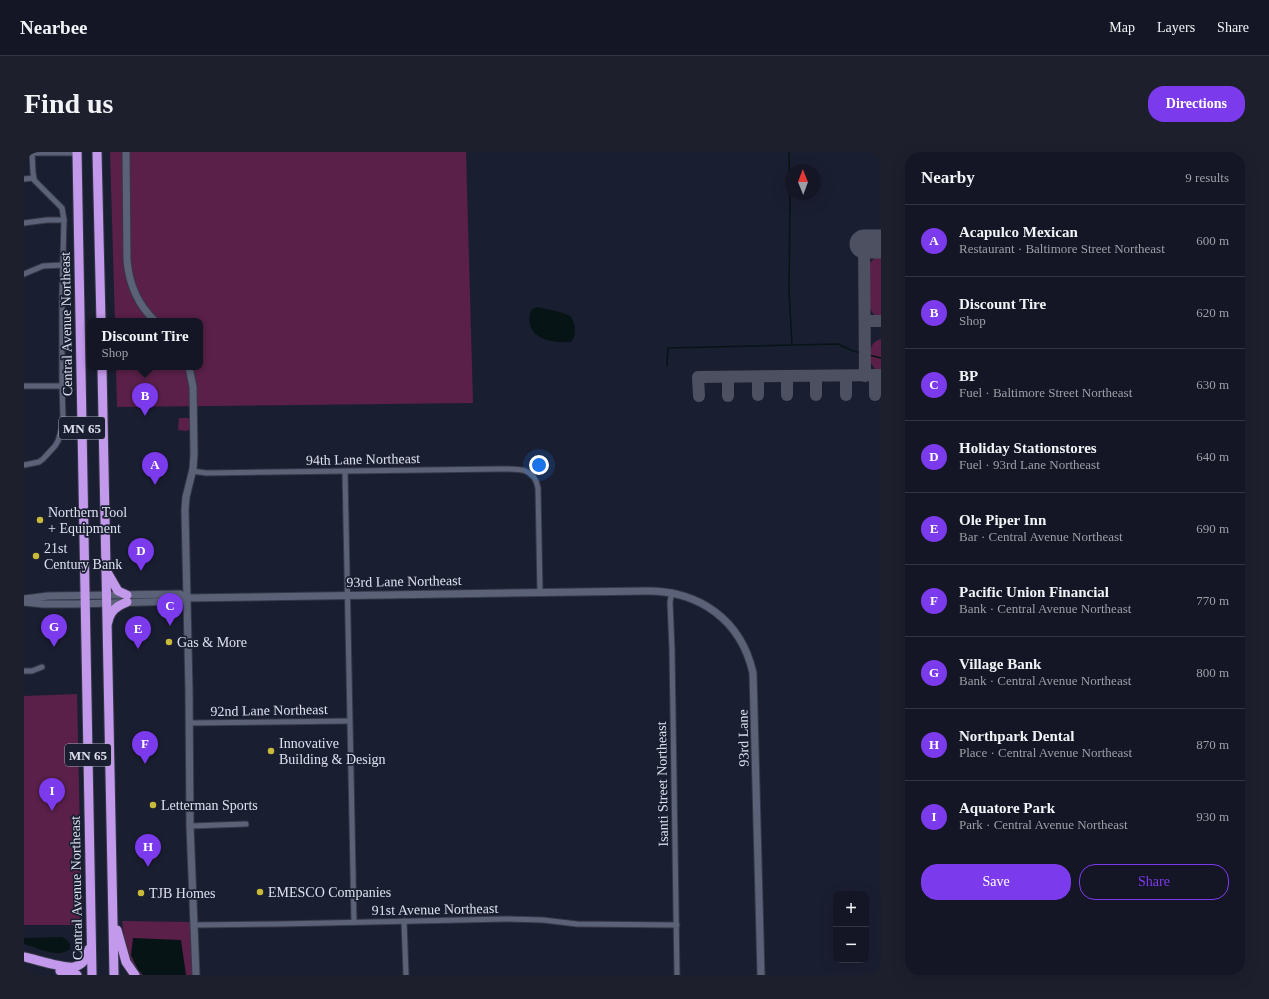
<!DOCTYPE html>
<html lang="en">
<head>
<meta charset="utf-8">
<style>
  :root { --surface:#141625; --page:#1d1f2d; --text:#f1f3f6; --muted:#9d9fa7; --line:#333542; --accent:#7c3aed }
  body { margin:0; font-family:Georgia,serif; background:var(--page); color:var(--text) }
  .controls { position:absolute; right:12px; bottom:12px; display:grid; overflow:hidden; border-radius:8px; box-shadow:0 4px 16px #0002 }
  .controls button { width:36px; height:36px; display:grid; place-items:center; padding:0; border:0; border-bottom:1px solid var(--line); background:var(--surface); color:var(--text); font:20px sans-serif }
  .compass { position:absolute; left:761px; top:12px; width:36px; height:36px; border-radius:50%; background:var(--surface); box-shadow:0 4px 16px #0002; rotate:359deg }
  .you { position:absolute; left:515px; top:313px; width:14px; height:14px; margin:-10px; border:3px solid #fff; border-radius:50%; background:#1a73e8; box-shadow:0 0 0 6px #1a73e833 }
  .badge { display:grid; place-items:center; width:26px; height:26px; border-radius:50%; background:var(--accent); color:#fff; font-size:13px; font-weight:700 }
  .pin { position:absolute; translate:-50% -33px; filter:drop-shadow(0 1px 2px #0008) }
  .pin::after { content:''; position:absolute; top:21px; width:14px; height:12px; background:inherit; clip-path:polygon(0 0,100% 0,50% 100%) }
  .popup { position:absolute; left:63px; top:166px; width:116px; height:52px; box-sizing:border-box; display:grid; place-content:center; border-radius:8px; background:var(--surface); filter:drop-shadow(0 1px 3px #0005); font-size:13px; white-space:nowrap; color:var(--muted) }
  .popup b { font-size:15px; color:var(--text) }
  .popup::after { content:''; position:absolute; left:50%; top:100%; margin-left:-8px; border:8px solid transparent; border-top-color:var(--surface) }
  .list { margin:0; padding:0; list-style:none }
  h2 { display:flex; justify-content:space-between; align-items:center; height:52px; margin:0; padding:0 16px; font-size:17px }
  h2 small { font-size:13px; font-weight:400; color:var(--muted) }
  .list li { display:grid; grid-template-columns:26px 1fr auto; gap:12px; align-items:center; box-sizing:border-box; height:72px; padding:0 16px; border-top:1px solid var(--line) }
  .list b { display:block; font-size:15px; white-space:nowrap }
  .list p { margin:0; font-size:13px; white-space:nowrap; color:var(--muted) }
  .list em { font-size:13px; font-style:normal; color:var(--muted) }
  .actions { display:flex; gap:8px; padding:12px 16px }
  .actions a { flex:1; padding:9px 0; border:1px solid var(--accent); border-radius:16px; text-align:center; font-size:14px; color:var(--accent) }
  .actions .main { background:var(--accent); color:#fff }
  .map { position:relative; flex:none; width:857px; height:823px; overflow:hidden; border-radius:16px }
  header { display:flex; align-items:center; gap:24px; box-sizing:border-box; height:56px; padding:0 20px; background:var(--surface); border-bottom:1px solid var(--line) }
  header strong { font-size:19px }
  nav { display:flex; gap:22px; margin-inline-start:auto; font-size:14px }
  .intro { display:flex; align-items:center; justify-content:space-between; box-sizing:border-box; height:96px; padding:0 24px }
  h1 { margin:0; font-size:28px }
  .button { padding:10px 18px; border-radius:16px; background:var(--accent); color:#fff; font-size:14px; font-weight:700 }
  main { display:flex; gap:24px; padding:0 24px }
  aside { flex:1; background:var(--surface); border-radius:16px; box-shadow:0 4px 16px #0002 }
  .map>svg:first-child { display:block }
  .green { fill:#5a2049 }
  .water { fill:#061416 }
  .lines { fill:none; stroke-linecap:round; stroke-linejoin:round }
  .stream { stroke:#061416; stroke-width:1.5 }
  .taxiway { stroke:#4c5061; stroke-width:12 }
  .runway { stroke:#4c5061; stroke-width:29 }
  .street-casing { stroke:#343847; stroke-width:7 }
  .secondary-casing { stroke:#343847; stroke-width:9 }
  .highway-casing { stroke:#343847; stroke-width:11 }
  .street { stroke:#5b6177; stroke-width:5 }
  .secondary { stroke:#5b6177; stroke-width:7 }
  .highway { stroke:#c399ec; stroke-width:9 }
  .poi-dot { fill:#caba3a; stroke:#1a1e31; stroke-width:1.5 }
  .labels { text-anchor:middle; stroke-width:3.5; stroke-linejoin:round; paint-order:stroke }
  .shield { fill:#1a1e31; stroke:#a2a6b5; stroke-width:1 }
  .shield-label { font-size:13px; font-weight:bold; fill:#dce0ed }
  .street-label { font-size:14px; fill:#dce0ed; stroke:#1a1e31 }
  .poi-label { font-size:14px; fill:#dce0ed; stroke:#1a1e31; text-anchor:start }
</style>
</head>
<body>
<header>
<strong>Nearbee</strong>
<nav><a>Map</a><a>Layers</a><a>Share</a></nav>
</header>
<div class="intro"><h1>Find us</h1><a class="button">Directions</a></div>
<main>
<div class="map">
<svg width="857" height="823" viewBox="0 0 857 823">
  <rect width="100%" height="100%" fill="#1a1e31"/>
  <!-- green -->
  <g class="green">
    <path d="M86,0h356l7,251 -356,4 -1,-40h84v-46h-85z"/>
    <path d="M855,101h2v63c-7,0 -10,-3 -11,-10l-1,-42z"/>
    <path d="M857,187v32l-5,-1 -6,-8c0,-10 -1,-20 11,-23z"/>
    <path d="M155,266h9l3,2v8l-4,3 -9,-1z"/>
    <path d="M53,542l5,231h-58v-229z"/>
    <path d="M98,769l68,1 3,53h-54c-13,-18 -14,-33 -17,-54z"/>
  </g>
  <!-- water -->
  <g class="water">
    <path d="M513,155c8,2 29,5 34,10 3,4 4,9 4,13 0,5 -1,8 -4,12 -21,2 -49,-5 -40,-32z"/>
    <path d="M38,785c6,3 9,6 8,12 -12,10 -33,-1 -46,-5v-6z"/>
    <path d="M109,786l48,2 5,35h-43l-5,-5 -7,-15z"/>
  </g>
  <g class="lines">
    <!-- stream -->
    <g class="stream">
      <path d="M765,0l1,50 -1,89 3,54 46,-1 15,7 28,7"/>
      <path d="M643,214l1,-18 124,-3"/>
    </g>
    <!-- taxiway -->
    <g class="taxiway">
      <path d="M840,92l1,132"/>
      <path d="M841,169h16"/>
      <path d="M851,223v20"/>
      <path d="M763,224v19"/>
      <path d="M792,224v19"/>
      <path d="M822,224v19"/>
      <path d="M704,225v19"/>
      <path d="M734,225v18"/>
      <path d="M675,244l-1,-19 183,-2"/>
    </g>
    <!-- runway -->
    <path class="runway" d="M840,92h17"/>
    <!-- street casing -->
    <g class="street-casing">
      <g id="street">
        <path d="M0,1h53"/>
        <path d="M0,27l10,-1"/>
        <path d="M0,71l23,-3h17"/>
        <path d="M0,122l19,-8 20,-1"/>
        <path d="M0,234h38"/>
        <path d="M0,313l15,-3 4,-3 12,-13 3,-5 5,-17v-6l-1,-32v-91l2,-75 -2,-12 -28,-28 -1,-8 -1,-19"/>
        <path d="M168,319l14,2 292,-4c18,0 36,-3 40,19l2,104"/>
        <path d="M321,320l9,450"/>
        <path d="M648,440l-2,10 2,47 5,326"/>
        <path d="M0,519h8l10,-4"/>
        <path d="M166,571l159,-2"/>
        <path d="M166,674l56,-2"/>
        <path d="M380,769l2,54"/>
        <path d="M170,773l86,-1 226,-5 37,1 34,4 100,1"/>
      </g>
    </g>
    <!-- secondary casing -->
    <g class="secondary-casing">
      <g id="secondary">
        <path d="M102,0l1,108c2,24 10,44 28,61"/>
        <path d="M165,215l4,20 1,67 -1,15 -7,28 -1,13 4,180 1,136 6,149"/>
        <path d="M0,447l24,-3 132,-2 6,4"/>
        <path d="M0,450l19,2h33l105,-3 5,-3 461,-7c53,0 94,29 106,82l8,302"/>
      </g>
    </g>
    <!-- highway casing -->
    <g class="highway-casing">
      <g id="highway">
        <path d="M53,0l15,823"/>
        <path d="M73,0l4,169"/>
        <path d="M78,215l12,608"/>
        <path d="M83,420l11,19 9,4"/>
        <path d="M84,470c2,-11 9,-16 19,-20"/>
        <path d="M93,778l9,32 9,13"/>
        <path d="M0,805c11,2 40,12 50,10 9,-2 14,-10 15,-18"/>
        <path d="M36,819l17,4"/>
      </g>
    </g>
    <!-- street -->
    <use href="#street" class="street"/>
    <!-- secondary -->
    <use href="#secondary" class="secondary"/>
    <!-- highway -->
    <use href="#highway" class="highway"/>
  </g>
  <!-- markers -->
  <g class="poi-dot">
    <circle cx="16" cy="368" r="4"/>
    <circle cx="12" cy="404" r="4"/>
    <circle cx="145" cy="490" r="4"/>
    <circle cx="247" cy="599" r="4"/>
    <circle cx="129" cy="653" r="4"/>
    <circle cx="236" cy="740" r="4"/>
    <circle cx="117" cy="741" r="4"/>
  </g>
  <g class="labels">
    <!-- shield labels -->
    <g class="shield">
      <rect x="35" y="265" width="46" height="22" rx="3"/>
      <rect x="41" y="592" width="46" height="22" rx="3"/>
    </g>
    <g class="shield-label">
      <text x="58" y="281">MN 65</text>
      <text x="64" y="608">MN 65</text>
    </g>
    <!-- street labels -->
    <g class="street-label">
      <text transform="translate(42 172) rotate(-91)" y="5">Central Avenue Northeast</text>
      <text transform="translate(339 307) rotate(-1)" y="5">94th Lane Northeast</text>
      <text transform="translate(380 429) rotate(-1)" y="5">93rd Lane Northeast</text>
      <text transform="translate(245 558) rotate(-1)" y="5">92nd Lane Northeast</text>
      <text transform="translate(719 586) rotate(-91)" y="5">93rd Lane</text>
      <text transform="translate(638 632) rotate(-91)" y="5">Isanti Street Northeast</text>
      <text transform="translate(52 736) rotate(-91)" y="5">Central Avenue Northeast</text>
      <text transform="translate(411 757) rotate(-1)" y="5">91st Avenue Northeast</text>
    </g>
    <!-- poi labels -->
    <g class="poi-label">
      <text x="24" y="365">Northern Tool<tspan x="24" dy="16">+ Equipment</tspan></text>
      <text x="20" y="401">21st<tspan x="20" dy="16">Century Bank</tspan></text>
      <text x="153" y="495">Gas &amp; More</text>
      <text x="255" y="596">Innovative<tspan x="255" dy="16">Building &amp; Design</tspan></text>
      <text x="137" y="658">Letterman Sports</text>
      <text x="244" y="745">EMESCO Companies</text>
      <text x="125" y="746">TJB Homes</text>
    </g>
  </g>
</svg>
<div class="controls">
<button>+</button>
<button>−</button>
</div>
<svg class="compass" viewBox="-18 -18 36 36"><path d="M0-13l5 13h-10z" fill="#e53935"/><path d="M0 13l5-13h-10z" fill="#9d9fa7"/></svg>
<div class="you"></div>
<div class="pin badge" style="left:131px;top:333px">A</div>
<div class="pin badge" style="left:121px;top:264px">B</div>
<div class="popup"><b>Discount Tire</b>Shop</div>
<div class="pin badge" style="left:146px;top:474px">C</div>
<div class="pin badge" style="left:117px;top:419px">D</div>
<div class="pin badge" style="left:114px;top:497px">E</div>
<div class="pin badge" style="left:121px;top:612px">F</div>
<div class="pin badge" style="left:30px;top:495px">G</div>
<div class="pin badge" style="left:124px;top:715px">H</div>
<div class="pin badge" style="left:28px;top:659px">I</div>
</div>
<aside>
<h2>Nearby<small>9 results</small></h2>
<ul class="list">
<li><span class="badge">A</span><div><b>Acapulco Mexican</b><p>Restaurant · Baltimore Street Northeast</p></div><em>600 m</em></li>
<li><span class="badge">B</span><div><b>Discount Tire</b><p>Shop</p></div><em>620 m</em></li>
<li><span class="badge">C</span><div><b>BP</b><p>Fuel · Baltimore Street Northeast</p></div><em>630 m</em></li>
<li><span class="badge">D</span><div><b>Holiday Stationstores</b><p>Fuel · 93rd Lane Northeast</p></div><em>640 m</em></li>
<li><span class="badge">E</span><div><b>Ole Piper Inn</b><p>Bar · Central Avenue Northeast</p></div><em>690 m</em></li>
<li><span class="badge">F</span><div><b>Pacific Union Financial</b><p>Bank · Central Avenue Northeast</p></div><em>770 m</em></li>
<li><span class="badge">G</span><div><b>Village Bank</b><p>Bank · Central Avenue Northeast</p></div><em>800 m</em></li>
<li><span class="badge">H</span><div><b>Northpark Dental</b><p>Place · Central Avenue Northeast</p></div><em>870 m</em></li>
<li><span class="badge">I</span><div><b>Aquatore Park</b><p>Park · Central Avenue Northeast</p></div><em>930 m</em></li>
</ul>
<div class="actions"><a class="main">Save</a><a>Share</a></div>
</aside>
</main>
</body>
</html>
